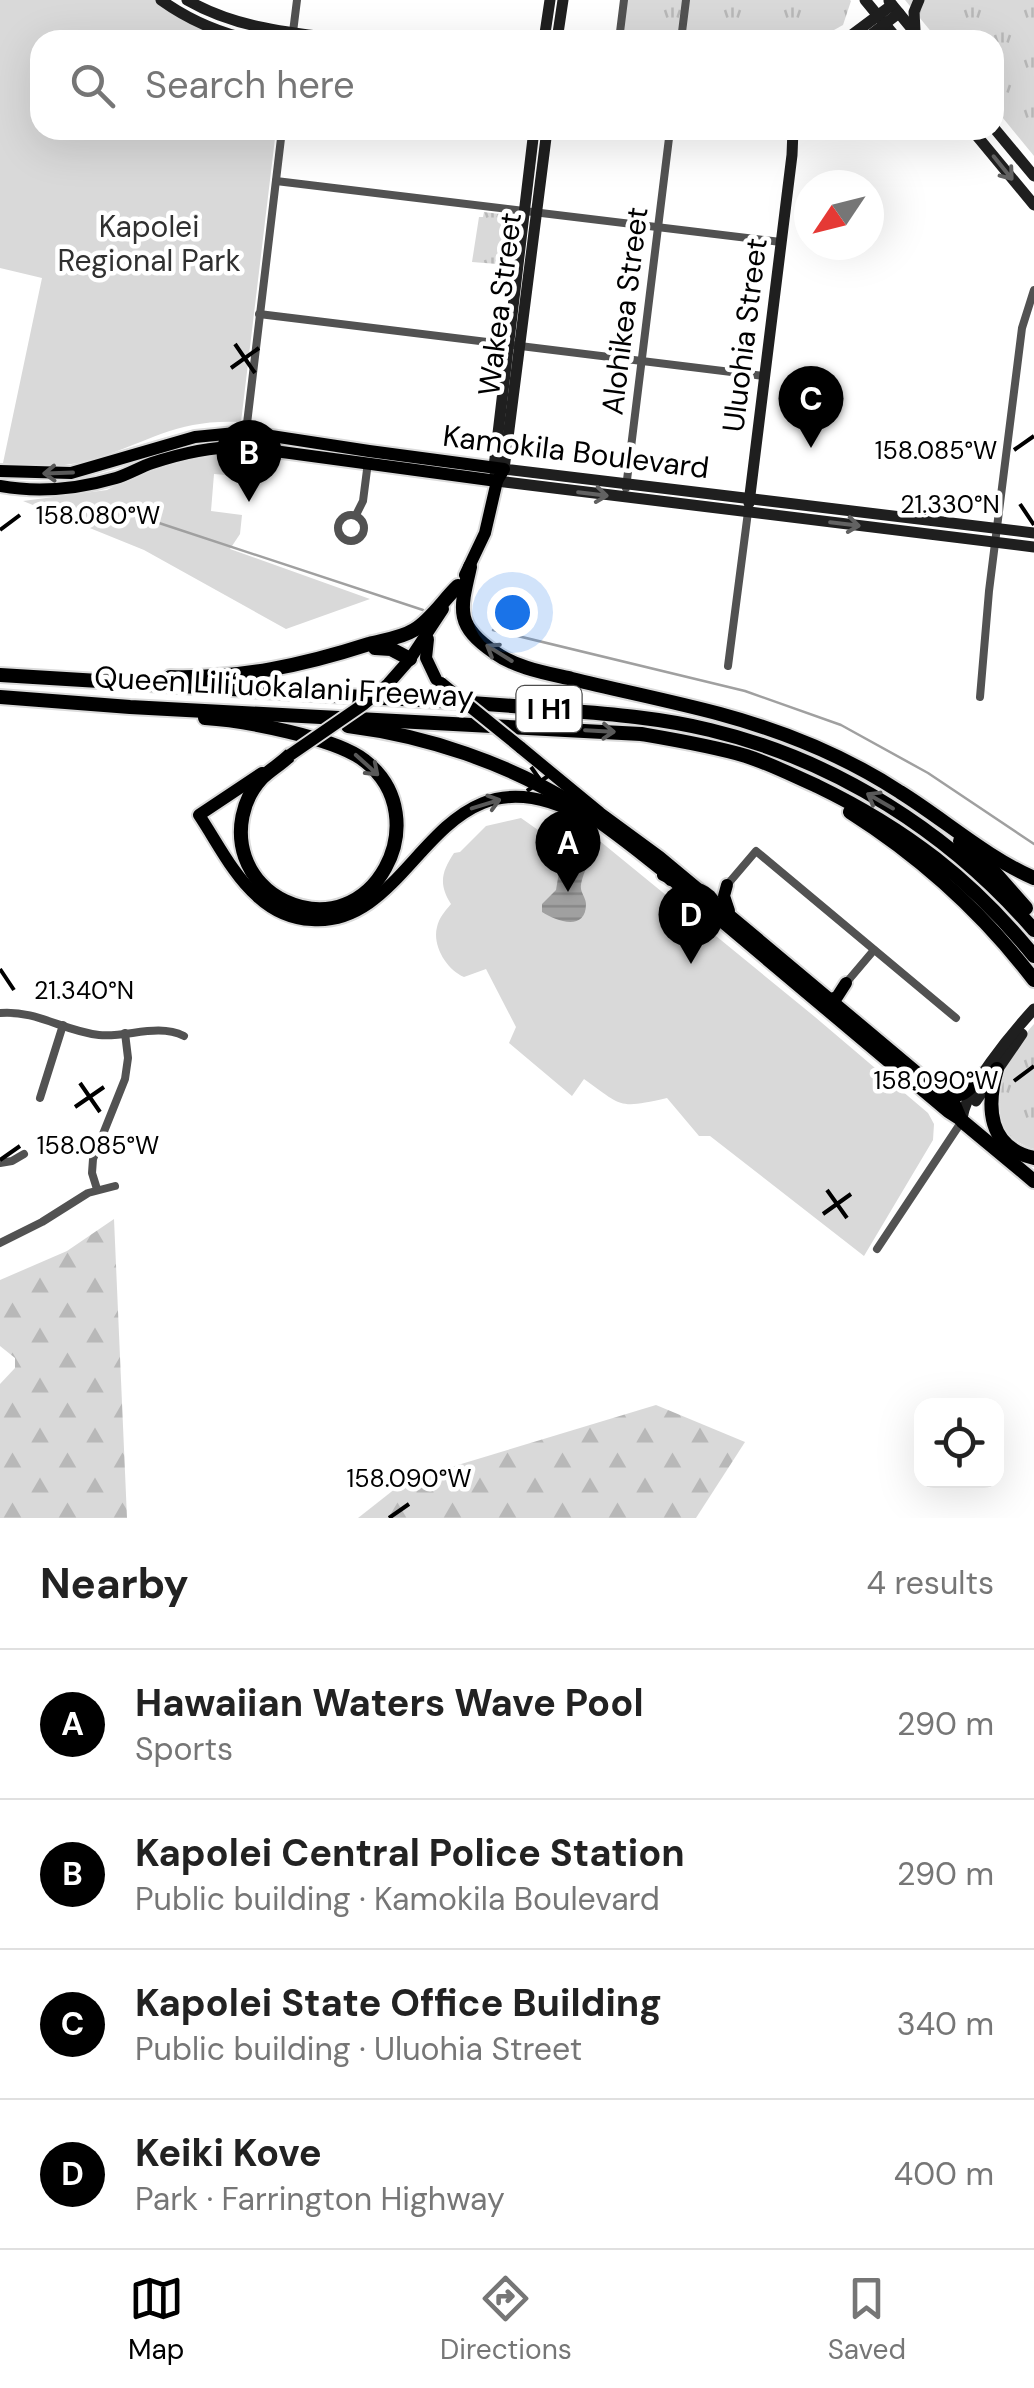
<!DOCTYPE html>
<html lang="en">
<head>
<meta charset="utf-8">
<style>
  :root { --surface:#fff; --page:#f2f2f2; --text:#222; --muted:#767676; --line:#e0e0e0; --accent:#000 }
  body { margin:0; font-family:"DM Sans",sans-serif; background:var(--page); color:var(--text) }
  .controls { position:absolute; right:30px; bottom:30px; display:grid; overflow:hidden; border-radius:20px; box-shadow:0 10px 40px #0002 }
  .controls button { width:90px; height:90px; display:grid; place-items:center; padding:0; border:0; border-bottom:2px solid var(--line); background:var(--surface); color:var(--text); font:50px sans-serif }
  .compass { position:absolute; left:794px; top:170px; width:90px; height:90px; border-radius:50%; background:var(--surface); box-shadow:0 10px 40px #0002; rotate:235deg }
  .you { position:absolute; left:512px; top:612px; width:35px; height:35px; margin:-25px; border:8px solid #fff; border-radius:50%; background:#1a73e8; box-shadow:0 0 0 15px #1a73e833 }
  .badge { display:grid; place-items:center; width:65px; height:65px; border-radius:50%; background:var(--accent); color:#fff; font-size:32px; font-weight:700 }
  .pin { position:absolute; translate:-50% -82px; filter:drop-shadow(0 2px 5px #0008) }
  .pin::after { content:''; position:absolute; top:52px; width:35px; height:30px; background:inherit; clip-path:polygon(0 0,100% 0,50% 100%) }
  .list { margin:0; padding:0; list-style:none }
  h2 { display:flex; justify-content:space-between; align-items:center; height:130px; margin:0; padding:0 40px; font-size:42px }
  h2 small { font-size:32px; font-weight:400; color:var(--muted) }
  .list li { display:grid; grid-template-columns:65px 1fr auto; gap:30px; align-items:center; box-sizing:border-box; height:150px; padding:0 40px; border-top:2px solid var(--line) }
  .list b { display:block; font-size:38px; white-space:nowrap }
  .list p { margin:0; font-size:32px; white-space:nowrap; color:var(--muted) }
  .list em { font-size:32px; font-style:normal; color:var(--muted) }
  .icon { flex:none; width:55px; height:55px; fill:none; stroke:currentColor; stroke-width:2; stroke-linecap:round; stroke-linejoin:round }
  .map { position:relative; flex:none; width:1034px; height:1518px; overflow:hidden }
  .search { position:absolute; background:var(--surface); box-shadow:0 10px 40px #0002; left:30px; right:30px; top:30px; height:110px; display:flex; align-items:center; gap:25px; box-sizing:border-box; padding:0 35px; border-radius:30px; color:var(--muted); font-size:38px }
  .sheet { height:730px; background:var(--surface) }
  nav { display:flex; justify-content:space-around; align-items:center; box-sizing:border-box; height:140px; border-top:2px solid var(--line); background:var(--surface); font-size:28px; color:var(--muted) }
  nav a { display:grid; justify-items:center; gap:5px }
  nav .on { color:var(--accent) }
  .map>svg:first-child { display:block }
  .grass { fill:url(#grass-tufts) }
  .forest { fill:url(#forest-firs) }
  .park { fill:#d9d9d9 }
  .water { fill:url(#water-rules) }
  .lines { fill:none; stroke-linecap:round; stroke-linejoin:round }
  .stream { stroke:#a0a0a0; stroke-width:2.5 }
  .primary-casing { stroke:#dbdbdb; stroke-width:16 }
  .highway-casing { stroke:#dbdbdb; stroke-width:18 }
  .street { stroke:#525252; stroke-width:8 }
  .secondary { stroke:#1f1f1f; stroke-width:11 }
  .primary { stroke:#000; stroke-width:12 }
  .highway { stroke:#000; stroke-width:14 }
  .primary-bridge-casing { stroke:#dbdbdb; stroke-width:16; stroke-linecap:butt }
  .primary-bridge { stroke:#000; stroke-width:12 }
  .oneway { stroke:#626262 }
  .oneway2 { stroke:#595959 }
  .ticks { fill:none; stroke:#000; stroke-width:4 }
  .labels { text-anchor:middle; stroke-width:9; stroke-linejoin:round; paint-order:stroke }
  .shield { fill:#fff; stroke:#4c4c4c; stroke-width:2.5 }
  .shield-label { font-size:28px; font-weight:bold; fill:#000 }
  .park-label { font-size:30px; fill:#303030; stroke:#fff }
  .street-label { font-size:30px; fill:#000; stroke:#fff }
  .ticks-label { font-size:25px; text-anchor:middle; fill:#000; stroke:#fff; stroke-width:9; stroke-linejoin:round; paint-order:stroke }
</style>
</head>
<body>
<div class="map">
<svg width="1034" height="1518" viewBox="0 0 1034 1518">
  <defs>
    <pattern id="grass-tufts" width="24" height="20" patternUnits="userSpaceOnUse" patternTransform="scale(2.5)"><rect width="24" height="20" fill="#d9d9d9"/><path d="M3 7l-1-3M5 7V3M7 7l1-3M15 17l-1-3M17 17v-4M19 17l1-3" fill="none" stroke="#b8b8b8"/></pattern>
    <pattern id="forest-firs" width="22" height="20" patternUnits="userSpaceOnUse" patternTransform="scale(2.5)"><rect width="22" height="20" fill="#d9d9d9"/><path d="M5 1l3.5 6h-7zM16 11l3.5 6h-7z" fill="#b8b8b8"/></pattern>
    <pattern id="water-rules" width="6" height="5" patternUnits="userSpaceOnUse" patternTransform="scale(2.5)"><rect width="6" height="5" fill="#a0a0a0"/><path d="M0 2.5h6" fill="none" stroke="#888"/></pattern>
  </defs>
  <rect width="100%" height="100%" fill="#fff"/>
  <!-- grass -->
  <g class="grass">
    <path d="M623,0h227l1,1 -8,24 -27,15h-196z"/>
    <path d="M905,0h129v156l-40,-49v-67h-56z"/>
    <path d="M484,212l24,3 7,7 -5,43 -38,-3 7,-45h4z"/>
    <path d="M1034,1024v125c-28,-7 -45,-34 -39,-63 3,-15 28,-50 39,-62z"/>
  </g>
  <!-- forest -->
  <g class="forest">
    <path d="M114,1219l13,299h-127v-134l15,-16v-10l-15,-12v-66l67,-29z"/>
    <path d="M656,1405l89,37 -49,76h-338l47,-37z"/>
  </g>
  <!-- park -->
  <g class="park">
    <path d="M0,0h159l89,40h-208v90h236l-35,292c-63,-3 -88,18 -144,36 -31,10 -62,10 -94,5l39,-185 -42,-10z"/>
    <path d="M207,453h47l-3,24 -37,-3 -3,37 31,4 -2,19 -10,15 140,50 -84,30 -142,-79 -121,-49 84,-11 31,-16 40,-14z"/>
    <path d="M521,818l17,12 49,18 14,-6 214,175 113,96 6,11 -1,16 -69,116 -154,-120h-11l-32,-38c-49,11 -44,9 -83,-19l-12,17 -63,-53 7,-16 -30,-58 -22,8c-17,-7 -32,-31 -27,-50 2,-9 8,-16 14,-23 -13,-20 -9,-33 3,-51l6,-1 26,-26z"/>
  </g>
  <!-- water -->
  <path class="water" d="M576,863l11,2c-2,7 -7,17 -6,24 1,5 5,10 5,15 0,28 -30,17 -44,8v-8l14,-14 4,-24 14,2z"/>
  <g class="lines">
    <!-- stream -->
    <g class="stream">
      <path d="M156,522l267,88"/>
      <path d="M493,630l252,61 96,34 87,48 106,71"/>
    </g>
    <!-- primary casing -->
    <g class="primary-casing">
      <g id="primary">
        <path d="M0,471l71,2 124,-36 51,-5 123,19 135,18 -7,12 -12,52 -20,42"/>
        <path d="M0,486c39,7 78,3 116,-8 13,-4 24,-11 36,-15 30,-10 62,-17 93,-16l252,34"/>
        <path d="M428,639l-2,19 10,21"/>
        <path d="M388,684l22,-25 33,-50"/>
        <path d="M520,747l80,66 60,44 42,35 253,212 7,17"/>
        <path d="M262,773l-63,42c18,27 34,60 58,81 15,14 34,23 55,24 108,8 122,-188 275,-101"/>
        <path d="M663,875l8,4 277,233 14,9"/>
        <path d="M727,885l-3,11 5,15"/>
        <path d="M826,1001l11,-4 9,-14"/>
        <path d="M943,1093c20,9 29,-5 41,-20"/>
      </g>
    </g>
    <!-- highway casing -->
    <g class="highway-casing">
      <g id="highway">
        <path d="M470,567c-10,43 -15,58 24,85 22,16 52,21 78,27 49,12 99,22 148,35 63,17 125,42 180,78 45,28 86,65 134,86"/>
        <path d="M375,648l16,1 19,10"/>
        <path d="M0,675c121,7 242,15 363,22 66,3 132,7 197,13 51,4 101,8 150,20 126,30 240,103 324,200"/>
        <path d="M170,677c70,2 134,-12 199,-33 15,-4 32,-6 45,-14 17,-10 30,-31 44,-44"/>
        <path d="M0,697l130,10 511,27c35,6 71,12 105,22 25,8 48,20 71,30 89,43 155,94 217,170"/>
        <path d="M205,718c37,2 132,20 160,43 73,57 8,181 -80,140 -18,-8 -33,-24 -40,-44 -9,-26 -3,-57 16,-78 9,-9 20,-15 29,-24"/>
        <path d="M348,726c79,10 159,37 227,79 31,19 60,43 88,65l8,9"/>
        <path d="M850,812c71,45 133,101 184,168"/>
        <path d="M960,841l36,33 30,34"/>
        <path d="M997,1069c-11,38 -9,79 37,89"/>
        <path d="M962,1121l72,60"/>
      </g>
    </g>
    <!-- street -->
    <g class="street">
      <path d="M292,40l5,-40"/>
      <path d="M619,40l5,-40"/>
      <path d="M681,40l5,-40"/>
      <path d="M276,181l505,61"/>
      <path d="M259,314l505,62"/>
      <path d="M246,432l36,-302"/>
      <path d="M626,488l44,-358"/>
      <circle cx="351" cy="528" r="13"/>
      <path d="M356,515l7,-14 5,-39"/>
      <path d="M728,666l20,-154"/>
      <path d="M980,697l9,-106 33,-263 12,-38"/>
      <path d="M727,885l29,-34 200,167"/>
      <path d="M846,983l28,-33"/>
      <path d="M0,1013c37,-3 63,18 99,22 28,3 58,-12 85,1"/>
      <path d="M40,1098l23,-73"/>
      <path d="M0,1163l12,-2 12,-7"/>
      <path d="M97,1189l-5,-16 1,-14 32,-80 3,-21 -3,-25"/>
      <path d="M0,1243l42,-21 46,-29 27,-7"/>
      <path d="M877,1249l85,-128"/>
    </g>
    <!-- secondary -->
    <g class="secondary">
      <path d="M161,0c28,20 58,33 91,40"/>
      <path d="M187,0c50,29 106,33 162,40"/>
      <path d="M865,0l33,40"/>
      <path d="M889,1l32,39"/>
      <path d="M915,30l-1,-18 5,-12"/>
      <path d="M544,40l6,-40"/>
      <path d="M557,40l6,-40"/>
      <path d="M845,40l47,-35"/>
      <path d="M864,40l35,-27"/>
      <path d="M994,128l40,48"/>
      <path d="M534,130l-40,337 3,14 537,66"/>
      <path d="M547,130l-43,339 530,64"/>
      <path d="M972,130l62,75"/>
      <path d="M749,503l43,-348 1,-25"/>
      <path d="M976,1101l46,-67"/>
      <path d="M962,1121c1,-30 51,-89 72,-112"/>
    </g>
    <!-- primary -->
    <use href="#primary" class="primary"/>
    <!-- highway -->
    <use href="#highway" class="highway"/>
    <!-- primary-bridge casing -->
    <g class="primary-bridge-casing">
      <g id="primary-bridge">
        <path d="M441,683l79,64"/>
        <path d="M290,755l74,-51 24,-20"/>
      </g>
    </g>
    <!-- primary-bridge -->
    <use href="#primary-bridge" class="primary-bridge"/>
  </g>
  <!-- one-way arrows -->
  <defs><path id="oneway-shaft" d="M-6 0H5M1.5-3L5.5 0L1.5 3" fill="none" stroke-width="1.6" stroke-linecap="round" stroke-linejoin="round" transform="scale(2.5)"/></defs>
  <g class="oneway">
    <use href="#oneway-shaft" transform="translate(1003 168) rotate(51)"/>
    <use href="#oneway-shaft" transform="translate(593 494) rotate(7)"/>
    <use href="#oneway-shaft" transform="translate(845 524) rotate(7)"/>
  </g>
  <g class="oneway2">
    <use href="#oneway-shaft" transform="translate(58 473) rotate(178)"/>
    <use href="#oneway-shaft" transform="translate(499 653) rotate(-148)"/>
    <use href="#oneway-shaft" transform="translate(600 731) rotate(3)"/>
    <use href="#oneway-shaft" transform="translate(367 765) rotate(42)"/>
    <use href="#oneway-shaft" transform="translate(880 801) rotate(-150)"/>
    <use href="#oneway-shaft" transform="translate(486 804) rotate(-17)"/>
  </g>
  <!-- ticks -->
  <path class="ticks" d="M235,344l20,29M231,368l28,-20M1014,450l20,-14M1020,504l14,21M0,530l20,-15M531,767l20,28M527,791l28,-20M0,969l14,21M1014,1081l20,-15M80,1083l20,29M75,1107l29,-20M0,1160l20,-14M827,1190l20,28M823,1214l28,-20M389,1518l20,-14"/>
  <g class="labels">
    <!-- shield labels -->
    <rect class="shield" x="516.5" y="686" width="65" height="46" rx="8"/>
    <g class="shield-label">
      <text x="549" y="719">I H1</text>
    </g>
    <!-- park labels -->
    <g class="park-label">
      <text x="149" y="237">Kapolei<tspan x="149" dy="34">Regional Park</tspan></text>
    </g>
    <!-- street labels -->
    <g class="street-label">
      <text transform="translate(500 304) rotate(-83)" y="10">Wakea Street</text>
      <text transform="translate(625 311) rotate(-83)" y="10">Alohikea Street</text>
      <text transform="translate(745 335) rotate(-83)" y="10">Uluohia Street</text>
      <text transform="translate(576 452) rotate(7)" y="10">Kamokila Boulevard</text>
      <text transform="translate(284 687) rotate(3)" y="10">Queen Liliʻuokalani Freeway</text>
    </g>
  </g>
  <g class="ticks-label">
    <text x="936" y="459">158.085°W</text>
    <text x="950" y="513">21.330°N</text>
    <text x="98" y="524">158.080°W</text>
    <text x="84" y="999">21.340°N</text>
    <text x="936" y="1089">158.090°W</text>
    <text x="98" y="1154">158.085°W</text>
    <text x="409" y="1487">158.090°W</text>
  </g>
</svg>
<div class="controls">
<button><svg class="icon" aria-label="locate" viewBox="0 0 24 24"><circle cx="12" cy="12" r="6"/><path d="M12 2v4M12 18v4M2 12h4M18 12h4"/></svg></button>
</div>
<svg class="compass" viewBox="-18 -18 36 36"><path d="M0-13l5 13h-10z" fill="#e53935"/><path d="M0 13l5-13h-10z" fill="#767676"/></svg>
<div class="you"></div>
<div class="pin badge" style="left:568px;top:892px">A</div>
<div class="pin badge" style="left:249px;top:502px">B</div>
<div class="pin badge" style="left:811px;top:448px">C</div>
<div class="pin badge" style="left:691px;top:964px">D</div>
<div class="search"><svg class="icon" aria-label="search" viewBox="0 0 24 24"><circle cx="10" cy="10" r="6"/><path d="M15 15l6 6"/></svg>Search here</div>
</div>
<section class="sheet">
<h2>Nearby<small>4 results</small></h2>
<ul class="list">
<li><span class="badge">A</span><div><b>Hawaiian Waters Wave Pool</b><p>Sports</p></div><em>290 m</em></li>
<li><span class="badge">B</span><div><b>Kapolei Central Police Station</b><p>Public building · Kamokila Boulevard</p></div><em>290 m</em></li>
<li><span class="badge">C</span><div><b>Kapolei State Office Building</b><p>Public building · Uluohia Street</p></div><em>340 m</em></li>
<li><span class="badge">D</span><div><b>Keiki Kove</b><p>Park · Farrington Highway</p></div><em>400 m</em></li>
</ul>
</section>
<nav>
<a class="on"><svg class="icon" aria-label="map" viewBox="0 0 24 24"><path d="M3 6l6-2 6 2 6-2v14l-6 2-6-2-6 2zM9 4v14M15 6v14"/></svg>Map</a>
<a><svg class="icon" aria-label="directions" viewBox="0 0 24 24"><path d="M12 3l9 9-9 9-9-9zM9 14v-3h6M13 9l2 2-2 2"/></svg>Directions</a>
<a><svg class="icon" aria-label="saved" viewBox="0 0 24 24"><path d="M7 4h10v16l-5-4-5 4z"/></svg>Saved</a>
</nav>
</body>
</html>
